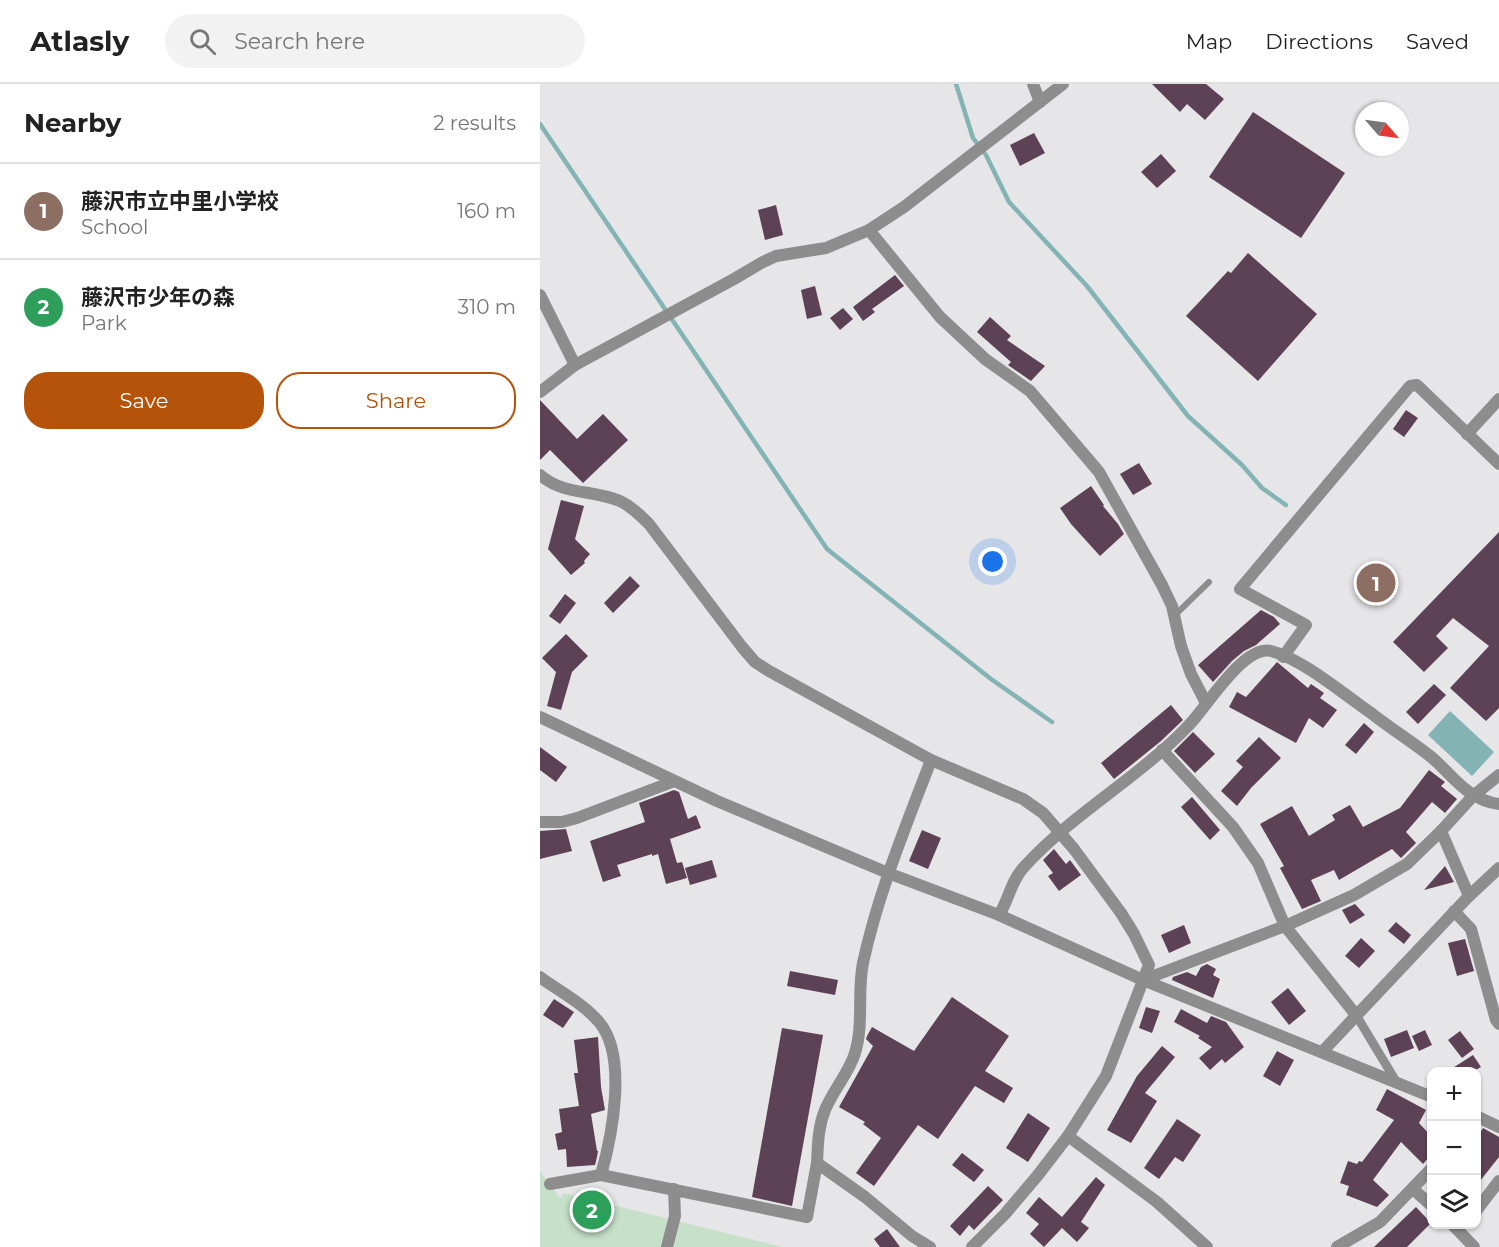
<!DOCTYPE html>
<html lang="en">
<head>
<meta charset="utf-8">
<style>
  :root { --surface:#fff; --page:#f2f2f2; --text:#222; --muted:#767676; --line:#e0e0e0; --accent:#b45309 }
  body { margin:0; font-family:Montserrat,"Noto Sans JP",sans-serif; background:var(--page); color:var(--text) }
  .controls { position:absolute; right:18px; bottom:18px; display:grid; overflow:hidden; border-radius:12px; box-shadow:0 2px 4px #0004 }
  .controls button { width:54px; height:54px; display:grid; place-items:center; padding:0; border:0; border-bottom:2px solid var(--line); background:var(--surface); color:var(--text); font:30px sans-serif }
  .compass { position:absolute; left:815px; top:18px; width:54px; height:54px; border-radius:50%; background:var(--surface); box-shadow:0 2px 4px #0004; rotate:118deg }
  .you { position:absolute; left:453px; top:478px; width:21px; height:21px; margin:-15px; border:4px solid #fff; border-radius:50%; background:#1a73e8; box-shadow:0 0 0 9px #1a73e833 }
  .badge { display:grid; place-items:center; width:39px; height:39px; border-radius:50%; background:var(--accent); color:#fff; font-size:20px; font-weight:700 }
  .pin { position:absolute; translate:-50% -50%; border:3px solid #fff; box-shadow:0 2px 6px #0006 }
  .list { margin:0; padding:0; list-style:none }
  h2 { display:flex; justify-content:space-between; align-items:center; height:78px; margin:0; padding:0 24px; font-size:26px }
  h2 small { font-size:20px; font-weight:400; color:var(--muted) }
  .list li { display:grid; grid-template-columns:39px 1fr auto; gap:18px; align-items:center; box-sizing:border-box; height:96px; padding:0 24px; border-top:2px solid var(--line) }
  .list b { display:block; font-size:22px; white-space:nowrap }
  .list p { margin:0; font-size:20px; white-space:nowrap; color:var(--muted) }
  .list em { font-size:20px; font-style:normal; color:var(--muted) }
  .actions { display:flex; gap:12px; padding:18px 24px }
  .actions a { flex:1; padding:14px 0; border:2px solid var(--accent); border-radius:24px; text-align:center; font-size:21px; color:var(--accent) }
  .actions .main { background:var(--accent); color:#fff }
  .icon { flex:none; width:33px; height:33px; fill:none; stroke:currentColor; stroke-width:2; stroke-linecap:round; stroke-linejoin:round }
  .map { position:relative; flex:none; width:959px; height:1163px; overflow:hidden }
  header { display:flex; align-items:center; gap:36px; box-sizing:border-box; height:84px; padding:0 30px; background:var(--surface); border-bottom:2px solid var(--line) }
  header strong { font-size:28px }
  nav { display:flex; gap:33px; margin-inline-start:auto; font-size:21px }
  .search { width:420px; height:54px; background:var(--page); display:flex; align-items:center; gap:15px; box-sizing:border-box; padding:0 21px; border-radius:33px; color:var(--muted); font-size:22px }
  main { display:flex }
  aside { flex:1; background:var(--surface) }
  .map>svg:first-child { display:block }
  .green { fill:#c6e0c9 }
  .water { fill:#84b3b3 }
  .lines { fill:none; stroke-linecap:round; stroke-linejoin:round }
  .stream { stroke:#84b3b3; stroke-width:4.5 }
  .building { fill:#5d4155 }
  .service { stroke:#8e8d8d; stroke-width:6 }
  .pedestrian { stroke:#8e8d8d; stroke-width:9 }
  .minor { stroke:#8e8d8d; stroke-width:12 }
  .tertiary { stroke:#8e8d8d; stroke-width:12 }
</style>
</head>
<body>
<header>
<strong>Atlasly</strong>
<div class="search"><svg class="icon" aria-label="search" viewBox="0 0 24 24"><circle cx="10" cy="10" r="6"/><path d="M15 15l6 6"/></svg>Search here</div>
<nav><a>Map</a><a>Directions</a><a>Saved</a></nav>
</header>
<main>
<aside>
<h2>Nearby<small>2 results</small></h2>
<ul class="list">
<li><span class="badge" style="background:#8d6e63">1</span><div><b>藤沢市立中里小学校</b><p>School</p></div><em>160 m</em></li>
<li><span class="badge" style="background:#2e9e5b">2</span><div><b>藤沢市少年の森</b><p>Park</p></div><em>310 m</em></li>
</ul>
<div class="actions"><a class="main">Save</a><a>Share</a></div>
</aside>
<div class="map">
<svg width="959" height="1163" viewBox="0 0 959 1163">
  <rect width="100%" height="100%" fill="#e6e6e9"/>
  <!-- green -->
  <path class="green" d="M0,1087l20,27 4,-5 218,54h-242z"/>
  <!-- water -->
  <path class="water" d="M910,627l44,41 -22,24 -44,-41z"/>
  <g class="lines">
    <!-- stream -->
    <g class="stream">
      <path d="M416,0l17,54 13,17 23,47 78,84 101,130 54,49 20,23 24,17"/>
      <path d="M0,40l287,425 164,130 61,43"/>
    </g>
  </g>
  <!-- building -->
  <g class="building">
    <path d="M612,0h54l18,15 -19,21 -18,-16 -7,8z"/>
    <path d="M713,28l92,61 -44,65 -92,-61z"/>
    <path d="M494,49l11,20 -25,13 -10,-21z"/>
    <path d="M621,70l15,17 -19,17 -16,-16z"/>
    <path d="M236,121l7,30 -18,5 -7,-30z"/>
    <path d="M708,169l69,61 -59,67 -72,-65 42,-45 3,2z"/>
    <path d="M355,191l9,11 -32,23 3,3 -12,9 -10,-14z"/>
    <path d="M275,202l7,29 -15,4 -6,-29z"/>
    <path d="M303,224l10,11 -13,11 -10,-12z"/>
    <path d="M450,233l21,19 -4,4 38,26 -14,15 -23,-16 3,-3 -34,-30z"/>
    <path d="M0,316l37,39 26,-25 25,26 -45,43 -33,-33 -10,10z"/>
    <path d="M866,326l12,8 -14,19 -11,-8z"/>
    <path d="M599,379l13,21 -19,11 -13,-21z"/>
    <path d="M551,402l13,19 -1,1 15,18 6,10 -24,22 -29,-32 -11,-16z"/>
    <path d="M21,416l23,6 -9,33 15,15 -6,7 1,2 -14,12 -23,-26z"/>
    <path d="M959,448v176l-13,13 -36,-33 39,-42 -36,-28 -17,18 12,12 -24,24 -31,-30z"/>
    <path d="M90,492l10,10 -27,27 -9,-10z"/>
    <path d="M25,510l11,9 -16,21 -11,-8z"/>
    <path d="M721,526l13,7 6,7 -24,21 -12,6 -12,10 -19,21 -15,-17z"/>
    <path d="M26,550l22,22 -16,16 -11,38 -14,-4 9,-34 -14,-14z"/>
    <path d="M737,578l31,26 3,-4 13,9 -4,5 17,12 -14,18 -14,-10 -13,25 -67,-36 8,-15 9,5z"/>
    <path d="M894,600l12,11 -28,29 -12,-12z"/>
    <path d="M631,621l12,15 -22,21 -47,38 -13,-16z"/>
    <path d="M824,639l10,9 -18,22 -11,-9z"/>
    <path d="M653,648l22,22 -20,19 -21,-22z"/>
    <path d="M719,653l22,21 -30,30 -14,18 -16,-15 22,-24 -7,-6z"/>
    <path d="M0,663l27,20 -11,15 -16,-12z"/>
    <path d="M889,686l16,12 -4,4 16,13 -12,14 -13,-11 -26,30 10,11 -15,15 -9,-9 -53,31 -5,-10 -23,10 10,21 -19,8 -22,-41 4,-2 -24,-42 32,-18 17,30 26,-16 -3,-5 18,-10 13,22 37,-19z"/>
    <path d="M134,706l5,2 9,27 8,-4 5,13 -31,11 7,24 5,-1 5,16 -21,6 -8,-30 -6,2v-2l-35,11 4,11 -18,6 -13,-41 55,-19 -6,-19z"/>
    <path d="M652,713l28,33 -10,10 -29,-33z"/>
    <path d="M26,745l6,22 -32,8v-28z"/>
    <path d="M382,746l19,8 -13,31 -19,-8z"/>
    <path d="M514,765l12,15 4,-4 11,15 -22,16 -11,-15 5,-3 -10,-13z"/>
    <path d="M172,776l5,17 -27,8 -5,-17z"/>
    <path d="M905,782l9,16 -30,8z"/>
    <path d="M815,820l10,11 -15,9 -8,-14z"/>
    <path d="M856,838l15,13 -7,9 -16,-13z"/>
    <path d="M644,841l7,18 -22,10 -8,-18z"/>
    <path d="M821,854l14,13 -16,17 -14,-12z"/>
    <path d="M925,855l9,32 -17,5 -9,-33z"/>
    <path d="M667,880l9,5 -3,6 7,4 -7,19 -41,-18 1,-3 14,-5 9,4 5,-9z"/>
    <path d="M250,887l48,9 -3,15 -48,-9z"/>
    <path d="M748,904l18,23 -17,14 -18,-23z"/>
    <path d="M412,913l57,39 -24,35 28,17 -9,15 -29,-17 -37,53 -20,-14 -44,61 -18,-13 25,-35 -18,-14 2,-2 -26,-15 34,-61 -7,-7 1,-3 5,-9 42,24z"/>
    <path d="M14,915l20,13 -11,16 -20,-13z"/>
    <path d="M606,923l14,4 -8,22 -13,-5z"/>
    <path d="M641,925l26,14 4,-7 15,6 18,25 -19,16 -3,-4 -12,11 -11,-12 13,-11 -14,-9 2,-2 -26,-14z"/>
    <path d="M242,944l41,7 -31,171 -40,-9z"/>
    <path d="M867,946l7,18 -23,9 -7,-18z"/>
    <path d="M885,946l7,15 -13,6 -7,-15z"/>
    <path d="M920,947l14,18 -12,9 -14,-18z"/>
    <path d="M58,953l3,50 4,23 -14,4 6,37h1l-1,6 -2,8 -28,2 -1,-18 -8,1 -3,-16 7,-2 -3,-23 20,-3 -5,-33h4l-4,-33z"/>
    <path d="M622,962l13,11 -30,36 12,8 -26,42 -24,-13 30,-54z"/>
    <path d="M737,967l17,9 -14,26 -17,-10z"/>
    <path d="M933,971l8,12 -7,4h-26z"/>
    <path d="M847,1005l39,21 -7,13 12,13v19l-8,9 -22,-22 -28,38 16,15 -12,12 -31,-12 3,-9 -9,-3 8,-22 9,3 2,-3 3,1 32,-42 -18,-10z"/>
    <path d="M488,1029l22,15 -22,34 -22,-14z"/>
    <path d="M637,1035l24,16 -18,27 -8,-5 -16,22 -15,-11z"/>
    <path d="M943,1044l16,9v20l-23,29v-46z"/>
    <path d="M422,1069l22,17 -10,12 -22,-17z"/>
    <path d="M556,1093l9,8 -24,37 8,6 -12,14 -15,-14 -18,19 -14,-13 9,-10 -13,-11 13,-16 23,20z"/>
    <path d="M448,1102l15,14 -29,30 -5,-5 -9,11 -10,-10z"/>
    <path d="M876,1123l15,16 -24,24h-33z"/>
    <path d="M347,1145l13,18h-20l-6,-8z"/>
  </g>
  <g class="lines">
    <!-- service -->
    <path class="service" d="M634,532l35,-34"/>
    <!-- pedestrian -->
    <path class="pedestrian" d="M816,931l41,68"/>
    <!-- minor -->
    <g class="minor">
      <path d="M493,0l7,18"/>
      <path d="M329,146l71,87 45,42 45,32 69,81 63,113 10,21 9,40 10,28 15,29"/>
      <path d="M0,211l35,70"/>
      <path d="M0,308l35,-27 159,-86 29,-17 13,-6 50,-8 43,-18 35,-23 159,-123"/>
      <path d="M927,350l32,-35"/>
      <path d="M0,391c25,21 52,14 80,26 11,5 20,14 29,23l93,123 13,15 14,9 162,89 92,39 20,14 31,36 47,64 13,21 15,31 -43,111 -38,60 -30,39 -33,39 -33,33"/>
      <path d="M743,573l23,-32 -66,-36 170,-203 7,-1 82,79"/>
      <path d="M622,666l71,77 25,36 27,63 71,89"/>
      <path d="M0,738h22l15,-4 95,-36"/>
      <path d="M901,747l28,65"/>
      <path d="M914,827l17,18 25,91 3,4"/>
      <path d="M459,831c10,-16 12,-34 25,-48 49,-54 115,-89 165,-142 17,-17 54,-80 82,-74 30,7 74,44 100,62 19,15 40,28 59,43 23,19 37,44 69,48"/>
      <path d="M0,893c19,14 44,27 59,45 29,34 13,114 2,153"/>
      <path d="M603,896l142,-54 69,-31 53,-31 34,-33 32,-35 26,-21"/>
      <path d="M528,1052l89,66 50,45"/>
      <path d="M277,1079c1,-19 1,-36 8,-53 8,-20 24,-37 30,-57 9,-29 2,-61 8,-90 15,-70 43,-137 68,-203"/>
      <path d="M10,1100l51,-9 206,42 10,-54 48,34 47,39 18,11"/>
      <path d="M873,1105l19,17"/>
      <path d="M936,1127l23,-30"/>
      <path d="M912,1140l22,23"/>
      <path d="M127,1163l8,-31 -1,-27"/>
      <path d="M797,1163l43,-25 52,-54"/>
    </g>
    <!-- tertiary -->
    <g class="tertiary">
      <path d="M0,633l177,84 171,72 111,42 144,65 289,117"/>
      <path d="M782,968l147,-156 30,-28"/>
      <path d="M936,1032l23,11"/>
    </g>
  </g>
</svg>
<div class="controls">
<button>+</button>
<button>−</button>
<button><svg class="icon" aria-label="layers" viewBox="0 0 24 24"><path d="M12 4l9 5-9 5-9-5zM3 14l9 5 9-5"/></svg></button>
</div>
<svg class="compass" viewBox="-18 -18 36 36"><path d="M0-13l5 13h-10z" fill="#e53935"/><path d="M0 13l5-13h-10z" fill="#767676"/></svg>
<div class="you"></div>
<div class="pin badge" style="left:836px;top:499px;background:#8d6e63">1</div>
<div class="pin badge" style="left:52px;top:1126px;background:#2e9e5b">2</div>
</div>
</main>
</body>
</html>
